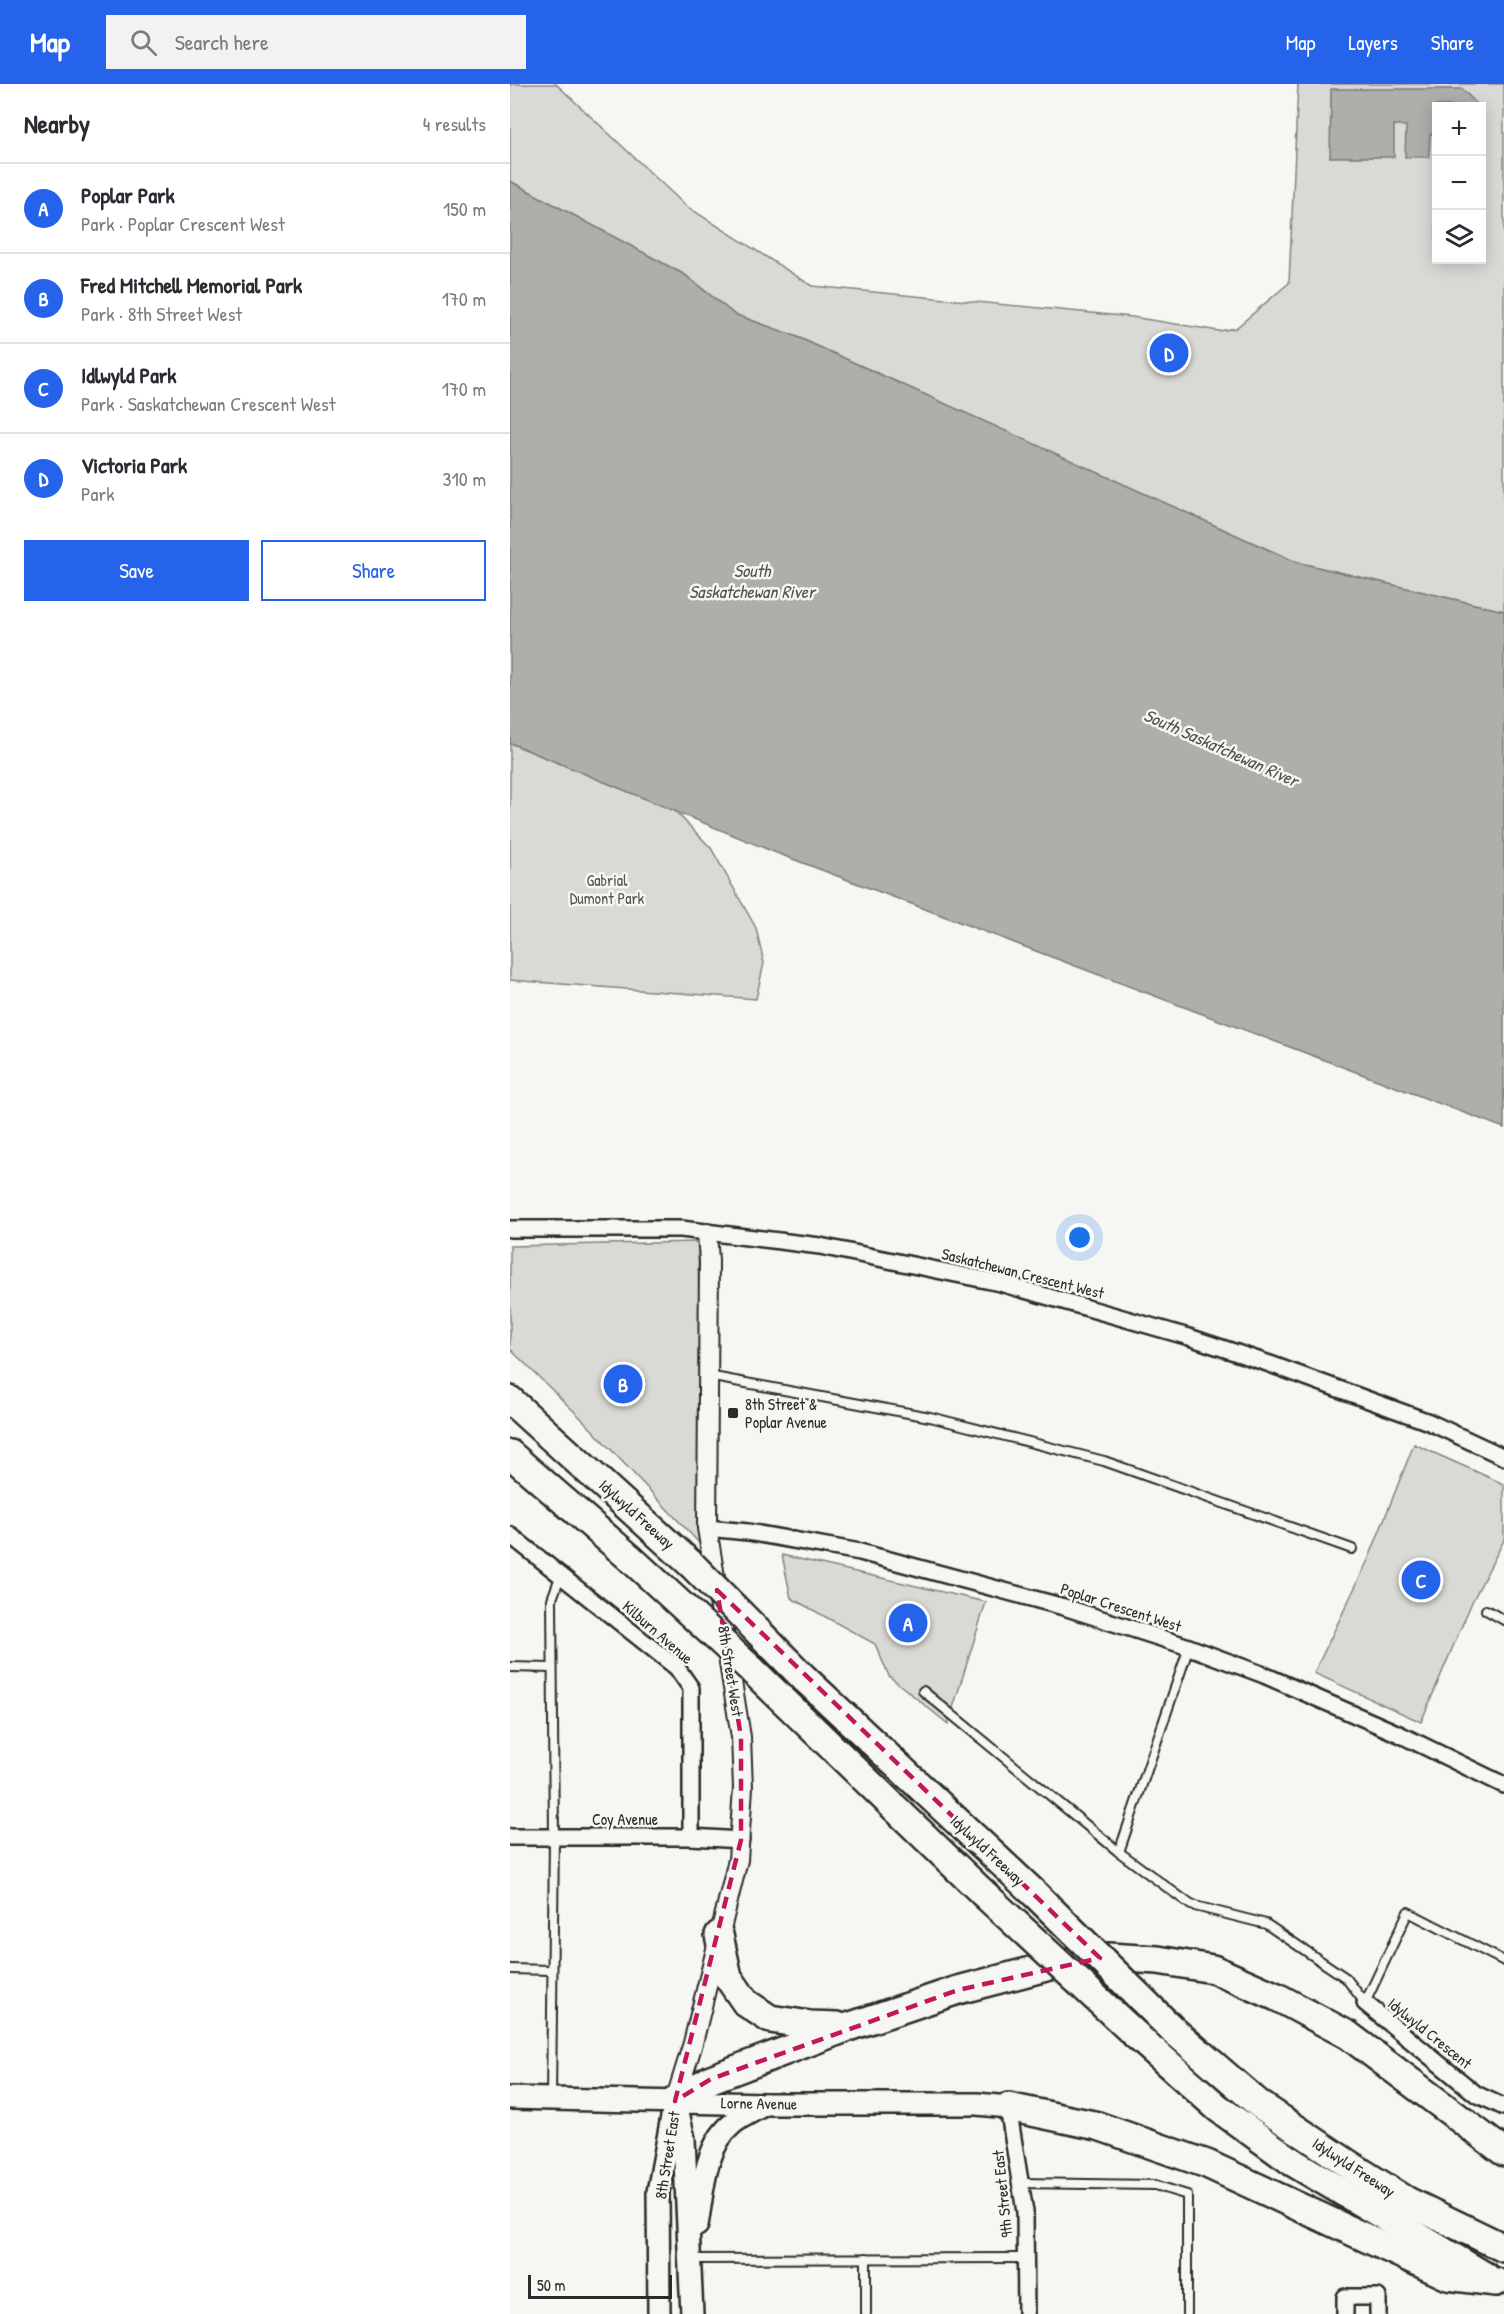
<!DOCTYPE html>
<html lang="en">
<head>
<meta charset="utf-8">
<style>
  :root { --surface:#fff; --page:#f2f2f3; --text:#2b2b33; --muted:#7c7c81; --line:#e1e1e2; --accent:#2563eb }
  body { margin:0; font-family:"Patrick Hand",sans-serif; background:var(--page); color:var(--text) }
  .controls { position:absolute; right:18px; top:18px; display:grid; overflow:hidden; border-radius:0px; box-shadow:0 3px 15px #0003 }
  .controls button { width:54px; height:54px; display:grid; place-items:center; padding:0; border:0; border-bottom:2px solid var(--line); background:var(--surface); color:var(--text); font:30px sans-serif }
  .scale { position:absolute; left:18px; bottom:15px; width:144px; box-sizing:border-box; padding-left:6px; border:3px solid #2b2b2b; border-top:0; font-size:16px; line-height:21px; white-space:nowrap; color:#2b2b2b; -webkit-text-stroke:4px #f6f6f2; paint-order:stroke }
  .you { position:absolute; left:570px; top:1154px; width:21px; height:21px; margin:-15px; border:4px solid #fff; border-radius:50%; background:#1a73e8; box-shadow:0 0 0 9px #1a73e833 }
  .badge { display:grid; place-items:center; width:39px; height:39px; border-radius:50%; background:var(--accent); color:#fff; font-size:20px; font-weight:700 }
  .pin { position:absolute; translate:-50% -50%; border:3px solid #fff; box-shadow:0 2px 6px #0006 }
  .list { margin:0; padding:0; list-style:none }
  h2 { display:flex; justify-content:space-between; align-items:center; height:78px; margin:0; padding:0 24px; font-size:26px }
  h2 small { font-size:20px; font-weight:400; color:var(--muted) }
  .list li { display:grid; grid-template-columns:39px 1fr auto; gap:18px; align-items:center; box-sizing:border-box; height:90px; padding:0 24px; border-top:2px solid var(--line) }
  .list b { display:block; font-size:22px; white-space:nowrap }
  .list p { margin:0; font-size:20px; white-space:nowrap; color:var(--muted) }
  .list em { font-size:20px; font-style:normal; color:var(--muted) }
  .actions { display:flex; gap:12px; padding:18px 24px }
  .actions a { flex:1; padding:14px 0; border:2px solid var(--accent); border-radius:0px; text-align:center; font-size:21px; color:var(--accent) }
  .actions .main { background:var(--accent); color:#fff }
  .icon { flex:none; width:33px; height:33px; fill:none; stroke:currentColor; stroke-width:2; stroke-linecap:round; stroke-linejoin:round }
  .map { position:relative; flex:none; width:994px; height:2230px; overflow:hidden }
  header { display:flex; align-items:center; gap:36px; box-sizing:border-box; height:84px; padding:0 30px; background:var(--accent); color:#fff }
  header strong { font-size:28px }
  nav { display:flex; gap:33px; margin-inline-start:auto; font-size:21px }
  .search { width:420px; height:54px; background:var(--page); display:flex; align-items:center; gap:15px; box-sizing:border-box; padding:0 21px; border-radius:0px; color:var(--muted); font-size:22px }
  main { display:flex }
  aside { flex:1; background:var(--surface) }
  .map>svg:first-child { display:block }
  .green { fill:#d9d9d5; stroke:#828280; stroke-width:1.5; fill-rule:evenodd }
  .water { fill:#aeaeab; stroke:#7a7a78; stroke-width:1.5 }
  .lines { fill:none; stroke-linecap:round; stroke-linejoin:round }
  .service-casing { stroke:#2b2b2b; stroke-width:12 }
  .minor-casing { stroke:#2b2b2b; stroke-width:20 }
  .tertiary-casing { stroke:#2b2b2b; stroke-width:22 }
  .secondary-casing { stroke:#2b2b2b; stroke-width:26 }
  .motorway-casing { stroke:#2b2b2b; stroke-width:32 }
  .service { stroke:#f6f6f2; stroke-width:8 }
  .minor { stroke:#f6f6f2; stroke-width:15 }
  .tertiary { stroke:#f6f6f2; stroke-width:18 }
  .secondary { stroke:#f6f6f2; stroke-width:21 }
  .motorway { stroke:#f6f6f2; stroke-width:27 }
  .motorway-bridge-casing { stroke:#2b2b2b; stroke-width:32; stroke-linecap:butt }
  .motorway-bridge { stroke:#f6f6f2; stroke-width:27 }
  .marked { fill:none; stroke:#c2185b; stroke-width:4.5; stroke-dasharray:12 8; stroke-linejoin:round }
  .poi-dot { fill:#2b2b2b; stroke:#f6f6f2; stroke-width:2 }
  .labels { text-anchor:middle; stroke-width:5; stroke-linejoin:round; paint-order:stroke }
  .park-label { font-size:16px; fill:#565656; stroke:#f6f6f2 }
  .street-label { font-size:16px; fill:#2b2b2b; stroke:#f6f6f2 }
  .poi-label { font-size:16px; fill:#2b2b2b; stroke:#f6f6f2; text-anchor:start }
  .water-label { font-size:18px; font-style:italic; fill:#525251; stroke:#f6f6f2 }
</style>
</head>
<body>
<header>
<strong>Map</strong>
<div class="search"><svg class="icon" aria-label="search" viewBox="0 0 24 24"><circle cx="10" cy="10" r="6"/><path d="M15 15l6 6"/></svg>Search here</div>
<nav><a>Map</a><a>Layers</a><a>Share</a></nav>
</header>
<main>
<aside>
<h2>Nearby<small>4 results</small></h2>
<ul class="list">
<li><span class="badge">A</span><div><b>Poplar Park</b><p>Park · Poplar Crescent West</p></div><em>150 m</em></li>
<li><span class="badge">B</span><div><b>Fred Mitchell Memorial Park</b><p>Park · 8th Street West</p></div><em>170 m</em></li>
<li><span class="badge">C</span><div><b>Idlwyld Park</b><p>Park · Saskatchewan Crescent West</p></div><em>170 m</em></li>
<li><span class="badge">D</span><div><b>Victoria Park</b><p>Park</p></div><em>310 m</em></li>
</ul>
<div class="actions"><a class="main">Save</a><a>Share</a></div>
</aside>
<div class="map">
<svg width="994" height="2230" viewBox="0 0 994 2230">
  <rect width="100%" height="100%" fill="#f6f6f2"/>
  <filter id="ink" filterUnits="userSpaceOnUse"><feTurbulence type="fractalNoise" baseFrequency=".0167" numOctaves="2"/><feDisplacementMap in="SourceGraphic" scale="12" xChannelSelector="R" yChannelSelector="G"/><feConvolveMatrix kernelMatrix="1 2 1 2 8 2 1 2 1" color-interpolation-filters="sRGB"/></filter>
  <g filter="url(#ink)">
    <!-- green -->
    <g class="green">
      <path d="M0,0h46l130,122 126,80 320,31 87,14 17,-3 53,-45 9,-199h206v527l-208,-49 -501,-226 -61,-22 -49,-39 -175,-94zM926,22h46v154h-46z"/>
      <path d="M0,659l165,68 36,37 45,80 8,35 -8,36 -246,-19z"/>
      <path d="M188,1158l5,305 -121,-128 -72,-70v-103z"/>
      <path d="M904,1360l90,40v56l-32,62 -51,120 -107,-49 55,-115z"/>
      <path d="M272,1471l204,47 -38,122 -59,-48 -14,-32 -84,-46z"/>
    </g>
    <!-- water -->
    <g class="water">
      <path d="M821,5h131l17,17h-43v28h-6l-1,23h-24l1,-31 -12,-1v32h-64z"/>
      <path d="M0,97l175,94 49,39 61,22 501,226 208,49v517l-730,-276 -264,-109z"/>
    </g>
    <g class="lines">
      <!-- service casing -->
      <g class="service-casing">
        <g id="service">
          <path d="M198,1292l222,41 174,44 248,88"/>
          <path d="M976,1526l18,10"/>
          <path d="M0,1583l41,1"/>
          <path d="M413,1607l196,161 72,53 75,19 80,54 19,25 43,-91 96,49"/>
          <path d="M609,1768l70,-205"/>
          <path d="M0,1885l41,1"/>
          <path d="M41,2014l3,-260 -2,-239 9,-25"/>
          <path d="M509,2099l136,2 32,10v119"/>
          <path d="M356,2174v56"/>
          <path d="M181,2175l335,-1"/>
        </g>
      </g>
      <!-- minor casing -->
      <g class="minor-casing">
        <g id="minor">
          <path d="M0,1145h171l139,17 180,37 189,54 81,27 159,58 75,35"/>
          <path d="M197,1444l41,4 112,20 204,55 125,40 75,28 135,59 105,51"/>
          <path d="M0,1451l167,133 14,20v149"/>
          <path d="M0,1753h181l50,3"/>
          <path d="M855,1919l111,91 28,13"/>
          <path d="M498,2023l17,105 1,102"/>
          <path d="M835,2230v-17h33v17"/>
        </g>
      </g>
      <!-- tertiary casing -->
      <g class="tertiary-casing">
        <path id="tertiary" d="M165,2017l18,-58 45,-183 5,-72 -2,-51 -34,-209 2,-267 -2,-28"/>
      </g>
      <!-- secondary casing -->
      <g class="secondary-casing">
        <g id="secondary">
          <path d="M0,2014l255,6h212l31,3"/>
          <path d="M167,2024l7,31 8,175"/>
          <path d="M187,2141c6,-33 7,-78 35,-101 9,-8 22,-13 33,-20"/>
          <path d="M149,2230l-1,-122 17,-91"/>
        </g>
      </g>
      <!-- motorway casing -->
      <g class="motorway-casing">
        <g id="motorway">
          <path d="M0,1316l182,165"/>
          <path d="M0,1370l120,104"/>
          <path d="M241,1585l232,224"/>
          <path d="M295,1595l231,216"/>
          <path d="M209,1851l9,42 18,26 24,16 40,6 27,1"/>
          <path d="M662,1945l87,75 91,61 57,36 97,47"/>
          <path d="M627,1952l81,72 76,55 191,113"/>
          <path d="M165,2017l36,-22 140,-53 107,-36 92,-24 58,-9 50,3 55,9 64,28 71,38 156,117"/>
          <path d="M498,2023l90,19 109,38 241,112 48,6"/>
        </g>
      </g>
      <!-- service -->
      <use href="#service" class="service"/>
      <!-- minor -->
      <use href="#minor" class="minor"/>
      <!-- tertiary -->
      <use href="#tertiary" class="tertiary"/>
      <!-- secondary -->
      <use href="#secondary" class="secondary"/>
      <!-- motorway -->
      <use href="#motorway" class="motorway"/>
      <!-- motorway-bridge casing -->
      <g class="motorway-bridge-casing">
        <g id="motorway-bridge">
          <path d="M120,1474l121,111"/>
          <path d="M182,1481l113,114"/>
          <path d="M473,1809l154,143"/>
          <path d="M526,1811l136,134"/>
        </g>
      </g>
      <!-- motorway-bridge -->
      <use href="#motorway-bridge" class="motorway-bridge"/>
    </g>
  </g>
  <!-- marked area -->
  <path class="marked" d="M207,1506l383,368 -142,32 -247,89 -36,22 66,-261v-103z"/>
  <!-- markers -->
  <rect class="poi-dot" x="217" y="1323" width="12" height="12" rx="3"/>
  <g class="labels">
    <!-- park labels -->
    <g class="park-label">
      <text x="97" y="802">Gabrial<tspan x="97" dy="18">Dumont Park</tspan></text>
    </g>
    <!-- street labels -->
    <g class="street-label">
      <text transform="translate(513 1189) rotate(14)" y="6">Saskatchewan Crescent West</text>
      <text transform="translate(127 1430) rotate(42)" y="6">Idylwyld Freeway</text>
      <text transform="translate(611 1523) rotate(18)" y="6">Poplar Crescent West</text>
      <text transform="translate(148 1548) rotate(41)" y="6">Kilburn Avenue</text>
      <text transform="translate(221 1587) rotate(81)" y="6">8th Street West</text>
      <text x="115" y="1741">Coy Avenue</text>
      <text transform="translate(478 1766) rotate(43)" y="6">Idylwyld Freeway</text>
      <text transform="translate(920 1949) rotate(39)" y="6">Idylwyld Crescent</text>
      <text transform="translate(249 2019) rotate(1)" y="6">Lorne Avenue</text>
      <text transform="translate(157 2071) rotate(-81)" y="6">8th Street East</text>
      <text transform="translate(844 2083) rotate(33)" y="6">Idylwyld Freeway</text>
      <text transform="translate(492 2110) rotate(-96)" y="6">9th Street East</text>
    </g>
    <!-- poi labels -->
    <g class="poi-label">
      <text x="235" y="1326">8th Street &amp;<tspan x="235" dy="18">Poplar Avenue</tspan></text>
    </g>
    <!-- water labels -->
    <g class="water-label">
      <text x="242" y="493">South<tspan x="242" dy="21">Saskatchewan River</tspan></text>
      <text transform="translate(711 664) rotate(24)" y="6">South Saskatchewan River</text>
    </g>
  </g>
</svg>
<div class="controls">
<button>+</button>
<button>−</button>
<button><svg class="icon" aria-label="layers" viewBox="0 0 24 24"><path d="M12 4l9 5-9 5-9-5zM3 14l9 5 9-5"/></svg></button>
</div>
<div class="scale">50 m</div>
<div class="you"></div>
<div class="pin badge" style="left:398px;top:1539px">A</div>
<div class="pin badge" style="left:113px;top:1300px">B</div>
<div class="pin badge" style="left:911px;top:1496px">C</div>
<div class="pin badge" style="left:659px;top:269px">D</div>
</div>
</main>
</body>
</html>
